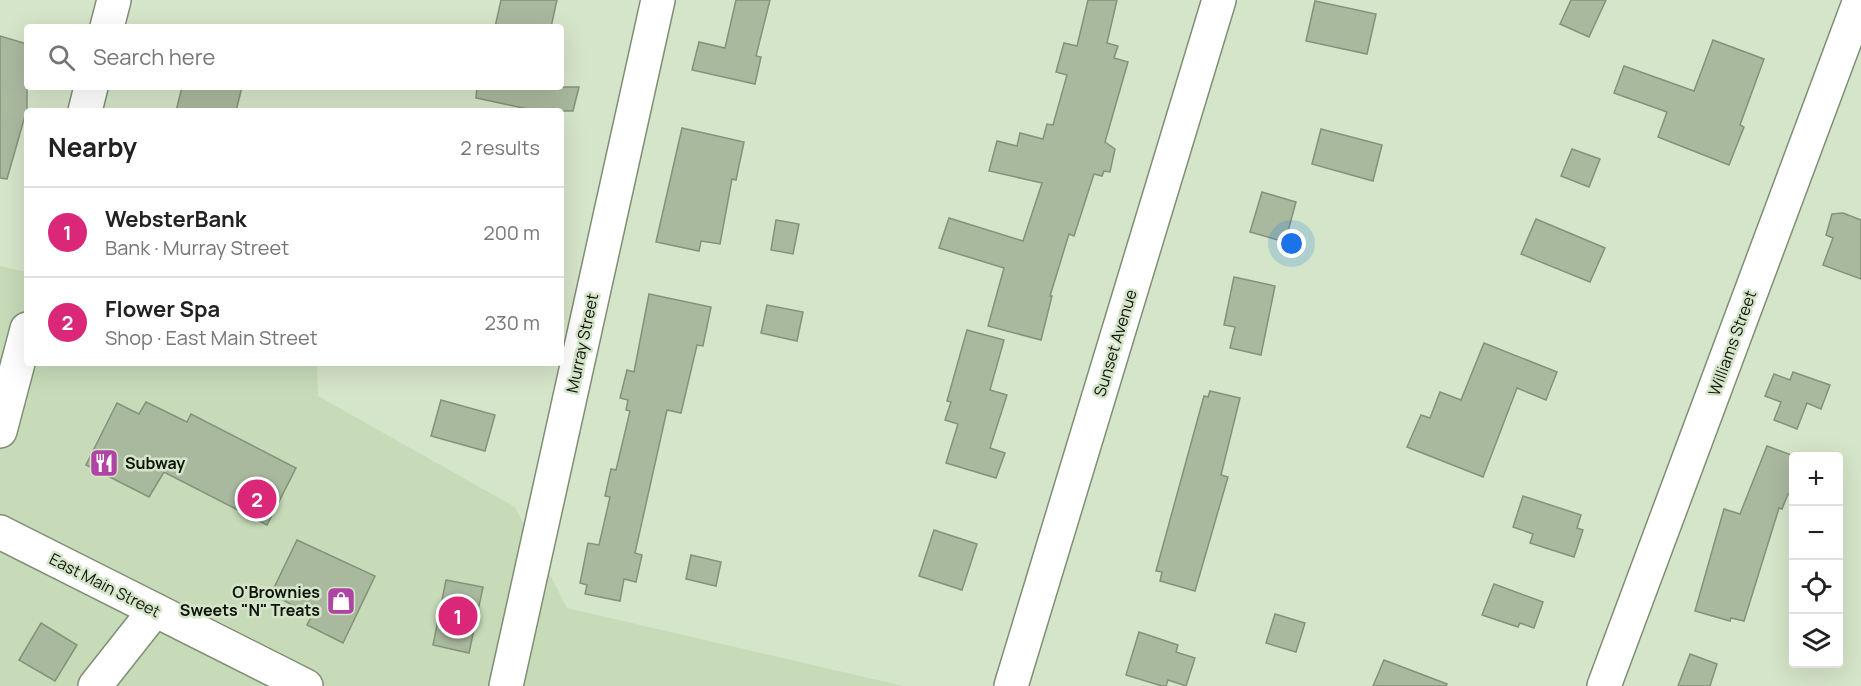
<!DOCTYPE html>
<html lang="en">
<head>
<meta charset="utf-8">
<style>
  :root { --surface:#fff; --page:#f2f2f2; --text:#222; --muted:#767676; --line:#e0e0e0; --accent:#db2777 }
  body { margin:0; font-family:Manrope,sans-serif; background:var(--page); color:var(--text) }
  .controls { position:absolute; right:18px; bottom:18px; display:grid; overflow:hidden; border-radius:6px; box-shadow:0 6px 24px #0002 }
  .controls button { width:54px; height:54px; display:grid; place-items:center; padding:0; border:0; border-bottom:2px solid var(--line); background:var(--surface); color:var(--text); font:30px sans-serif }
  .you { position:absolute; left:1292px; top:244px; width:21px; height:21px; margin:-15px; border:4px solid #fff; border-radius:50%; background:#1a73e8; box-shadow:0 0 0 9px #1a73e833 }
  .badge { display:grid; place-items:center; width:39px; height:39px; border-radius:50%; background:var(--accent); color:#fff; font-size:20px; font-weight:700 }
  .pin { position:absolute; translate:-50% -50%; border:3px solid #fff; box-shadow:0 2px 6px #0006 }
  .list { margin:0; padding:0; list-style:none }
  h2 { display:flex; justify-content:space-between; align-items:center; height:78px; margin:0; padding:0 24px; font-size:26px }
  h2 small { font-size:20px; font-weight:400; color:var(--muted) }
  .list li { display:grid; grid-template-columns:39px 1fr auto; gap:18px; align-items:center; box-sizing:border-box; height:90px; padding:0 24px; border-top:2px solid var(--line) }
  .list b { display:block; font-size:22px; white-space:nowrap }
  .list p { margin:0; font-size:20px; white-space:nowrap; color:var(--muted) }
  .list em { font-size:20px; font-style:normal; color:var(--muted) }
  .icon { flex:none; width:33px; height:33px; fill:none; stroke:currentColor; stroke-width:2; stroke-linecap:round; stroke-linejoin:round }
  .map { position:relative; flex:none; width:1861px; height:686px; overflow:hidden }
  .search { position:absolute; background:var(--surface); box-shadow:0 6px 24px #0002; left:24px; top:24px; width:540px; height:66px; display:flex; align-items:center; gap:15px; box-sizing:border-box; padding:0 21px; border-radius:6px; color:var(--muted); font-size:22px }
  .panel { position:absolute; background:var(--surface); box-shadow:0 6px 24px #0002; left:24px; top:108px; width:540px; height:258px; border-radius:6px }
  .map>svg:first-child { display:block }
  .built { fill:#c7dbb8 }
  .building { fill:#a9b99e; stroke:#839278; stroke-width:1.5 }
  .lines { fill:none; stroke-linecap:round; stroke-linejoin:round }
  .minor-casing { stroke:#7f8e74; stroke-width:36 }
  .major-casing { stroke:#7f8e74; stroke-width:36 }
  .minor { stroke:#fff; stroke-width:33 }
  .major { stroke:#fff; stroke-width:33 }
  .labels { text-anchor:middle; stroke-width:5; stroke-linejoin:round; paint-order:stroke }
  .street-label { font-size:16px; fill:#0d1309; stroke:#d5e5c9 }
  .poi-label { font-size:16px; font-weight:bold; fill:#0d1309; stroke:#d5e5c9; text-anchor:start }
</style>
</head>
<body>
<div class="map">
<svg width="1861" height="686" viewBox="0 0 1861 686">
  <rect width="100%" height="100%" fill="#d5e5c9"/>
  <!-- built -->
  <path class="built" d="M0,266l27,6v91h290l1,33 197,111 52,101 336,78h-903z"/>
  <!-- building -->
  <g class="building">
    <path d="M501,0h56l-6,27h-56z"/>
    <path d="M736,0h34l-14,56 5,1 -6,27 -63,-14 7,-28 26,6z"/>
    <path d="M1088,0h29l-10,43 11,3 -4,12 14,4 -23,80 10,7 -5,23 -6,-1 -2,5 -8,-2 -20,62 -5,-2 -19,62h2l-11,44 -53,-14 16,-58 -65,-20 10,-30 74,23 19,-58 -53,-12 8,-30 20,5 3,-13 23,6 4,-15 6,1 14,-50 -11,-3 8,-29 13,3z"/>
    <path d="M1571,0h35l-17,37 -29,-13z"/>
    <path d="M1315,1l61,13 -9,40 -61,-13z"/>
    <path d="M0,36l27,8v65l-20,70 -7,-1z"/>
    <path d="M1713,40l51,19 -24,66 4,2 -15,38 -71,-28 9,-25 -53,-19 10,-27 70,25z"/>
    <path d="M182,87h60l-6,24h-60z"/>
    <path d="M477,87h102l-6,24h-36l-61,-13z"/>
    <path d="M682,128l62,14 -8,38 -4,-1 -12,65 -19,-3 -2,10 -43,-9z"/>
    <path d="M1321,129l61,16 -9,36 -61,-17z"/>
    <path d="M1572,149l28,10 -11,28 -28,-11z"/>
    <path d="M1262,192l34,10 -11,40 -35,-10z"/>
    <path d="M1843,213l18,7v59l-38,-14 10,-27 -7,-3 6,-21z"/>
    <path d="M1536,219l69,29 -15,34 -69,-28z"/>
    <path d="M776,220l23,4 -6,30 -22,-4z"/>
    <path d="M1234,277l41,9 -14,69 -31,-7 5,-21 -11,-2z"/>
    <path d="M649,294l62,13 -8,39 -6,-1 -16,68 -14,-3 -32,143 7,2 -6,27 -12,-3 -4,22 -35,-7 2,-9 -7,-2 8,-40 11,2 11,-48 -5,-1 6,-27 5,1 14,-59 -4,-1 2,-10 -8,-2 7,-28 7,2z"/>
    <path d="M767,305l36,7 -6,29 -36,-8z"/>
    <path d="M967,330l37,10 -14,50 17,5 -17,53 15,5 -9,25 -50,-15 12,-39 -13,-4 6,-18 -4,-1z"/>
    <path d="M1484,343l73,29 -11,28 -29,-12 -34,89 -76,-30 14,-32 9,3 10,-26 21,8z"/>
    <path d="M1793,372l37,13 -9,24 -14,-6 -10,26 -23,-9 7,-18 -16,-6 9,-22 16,6z"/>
    <path d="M1210,391l30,7 -19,77 7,2 -33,114 -35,-10 2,-9 -6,-1 48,-175 4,1z"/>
    <path d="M441,400l54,15 -10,36 -54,-15z"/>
    <path d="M146,402l41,20 4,-8 105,54 -29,57 -103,-53 -15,25 -63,-32 31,-62 22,11z"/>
    <path d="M1767,446l27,10v41l-6,-3 -6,15 -3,-1 -35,113 -13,-3 -1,3 -35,-10 29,-102 16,5z"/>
    <path d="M1523,496l58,19 -4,13 6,2 -9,27 -44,-14 3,-9 -20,-7z"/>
    <path d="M934,530l43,14 -15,46 -43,-14z"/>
    <path d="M297,540l78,36 -32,67 -36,-18 5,-10 -41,-21z"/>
    <path d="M691,555l30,7 -5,24 -30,-7z"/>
    <path d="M446,580l37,7 -14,66 -36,-8z"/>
    <path d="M1494,584l49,18 -9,26 -14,-5 -2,4 -36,-12z"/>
    <path d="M1275,614l30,9 -9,29 -30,-9z"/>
    <path d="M41,623l36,22 -22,36 -36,-21z"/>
    <path d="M1139,632l39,13 -2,7 19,6 -9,28 -18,-6 -2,6h-4l-36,-11z"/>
    <path d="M1690,654l27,10 -7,22h-32z"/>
    <path d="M1384,660l63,24 -1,2h-73z"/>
  </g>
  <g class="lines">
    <!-- minor casing -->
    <g class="minor-casing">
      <g id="minor">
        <path d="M107,27l7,-27"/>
        <path d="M85,111l6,-24"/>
        <path d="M0,431l27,-102"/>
        <path d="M95,686l60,-76"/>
        <path d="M506,686l152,-686"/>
        <path d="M1011,686l208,-686"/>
        <path d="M1604,686l256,-686"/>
      </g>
    </g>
    <!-- major casing -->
    <g class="major-casing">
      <path id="major" d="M0,532l306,154"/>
    </g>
    <!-- minor -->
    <use href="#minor" class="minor"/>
    <!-- major -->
    <use href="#major" class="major"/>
  </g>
  <!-- icons -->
  <defs>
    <g id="restaurant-square" transform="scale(1.5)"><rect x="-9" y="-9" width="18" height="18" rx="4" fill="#b044a5" stroke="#d5e5c9"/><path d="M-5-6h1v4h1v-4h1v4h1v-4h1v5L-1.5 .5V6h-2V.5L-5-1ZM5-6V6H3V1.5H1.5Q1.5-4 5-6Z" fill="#fff"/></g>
    <g id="shop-square" transform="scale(1.5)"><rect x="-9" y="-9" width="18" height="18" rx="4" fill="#b044a5" stroke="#d5e5c9"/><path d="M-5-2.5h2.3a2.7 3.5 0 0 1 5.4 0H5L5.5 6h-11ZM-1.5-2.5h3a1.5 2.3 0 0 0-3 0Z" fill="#fff"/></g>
  </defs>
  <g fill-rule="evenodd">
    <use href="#restaurant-square" x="104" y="463"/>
    <use href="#shop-square" x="341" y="601"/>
  </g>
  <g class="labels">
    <!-- street labels -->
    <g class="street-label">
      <text transform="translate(582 343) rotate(-78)" y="6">Murray Street</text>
      <text transform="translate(1115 343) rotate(-73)" y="6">Sunset Avenue</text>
      <text transform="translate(1732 343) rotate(-70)" y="6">Williams Street</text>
      <text transform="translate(105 585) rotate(27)" y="6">East Main Street</text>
    </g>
    <!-- poi labels -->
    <g class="poi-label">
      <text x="125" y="469">Subway</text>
      <text x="320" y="598" text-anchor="end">O'Brownies<tspan x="320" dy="18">Sweets "N" Treats</tspan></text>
    </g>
  </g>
</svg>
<div class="controls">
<button>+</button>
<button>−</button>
<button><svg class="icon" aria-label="locate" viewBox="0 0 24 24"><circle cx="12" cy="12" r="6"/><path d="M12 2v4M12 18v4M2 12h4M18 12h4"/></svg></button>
<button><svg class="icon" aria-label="layers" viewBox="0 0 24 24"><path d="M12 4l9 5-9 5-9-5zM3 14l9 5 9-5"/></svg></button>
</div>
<div class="you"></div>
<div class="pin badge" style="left:458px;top:616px">1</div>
<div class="pin badge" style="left:257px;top:499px">2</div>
<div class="search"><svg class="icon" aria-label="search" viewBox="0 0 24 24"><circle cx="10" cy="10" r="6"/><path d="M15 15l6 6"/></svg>Search here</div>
<section class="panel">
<h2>Nearby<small>2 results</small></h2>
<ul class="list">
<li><span class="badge">1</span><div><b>WebsterBank</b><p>Bank · Murray Street</p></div><em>200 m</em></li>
<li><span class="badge">2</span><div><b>Flower Spa</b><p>Shop · East Main Street</p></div><em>230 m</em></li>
</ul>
</section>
</div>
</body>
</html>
